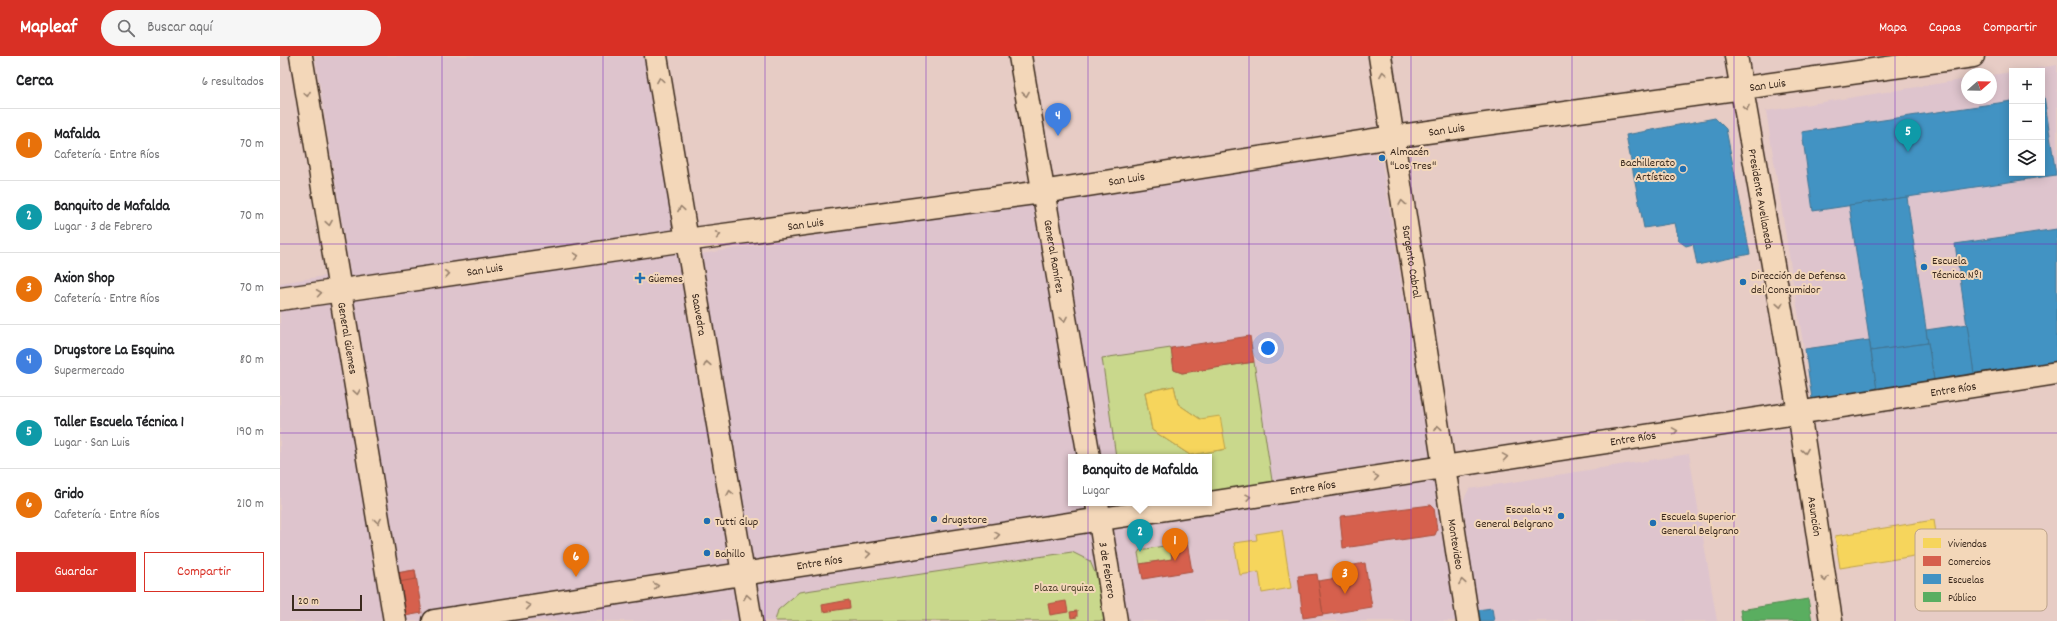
<!DOCTYPE html>
<html lang="es">
<head>
<meta charset="utf-8">
<style>
  :root { --surface:#fff; --page:#f6f6f6; --text:#202124; --muted:#757577; --line:#e0e0e0; --accent:#d93025 }
  body { margin:0; font-family:Dekko,sans-serif; background:var(--page); color:var(--text) }
  .controls { position:absolute; right:12px; top:12px; display:grid; overflow:hidden; border-radius:0px; box-shadow:0 2px 10px #0003 }
  .controls button { width:36px; height:36px; display:grid; place-items:center; padding:0; border:0; border-bottom:1px solid var(--line); background:var(--surface); color:var(--text); font:20px sans-serif }
  .compass { position:absolute; left:1681px; top:12px; width:36px; height:36px; border-radius:50%; background:var(--surface); box-shadow:0 2px 10px #0003; rotate:70deg }
  .scale { position:absolute; left:12px; bottom:10px; width:70px; box-sizing:border-box; padding-left:4px; border:2px solid #3b2a1e; border-top:0; font-size:11px; line-height:14px; white-space:nowrap; color:#3b2a1e; -webkit-text-stroke:3px #f3d7b9; paint-order:stroke }
  .you { position:absolute; left:988px; top:292px; width:14px; height:14px; margin:-10px; border:3px solid #fff; border-radius:50%; background:#1a73e8; box-shadow:0 0 0 6px #1a73e833 }
  .badge { display:grid; place-items:center; width:26px; height:26px; border-radius:50%; background:var(--accent); color:#fff; font-size:13px; font-weight:700 }
  .pin { position:absolute; translate:-50% -33px; filter:drop-shadow(0 1px 2px #0008) }
  .pin::after { content:''; position:absolute; top:21px; width:14px; height:12px; background:inherit; clip-path:polygon(0 0,100% 0,50% 100%) }
  .popup { position:absolute; left:788px; top:398px; width:144px; height:52px; box-sizing:border-box; display:grid; place-content:center; border-radius:0px; background:var(--surface); filter:drop-shadow(0 1px 3px #0005); font-size:13px; white-space:nowrap; color:var(--muted) }
  .popup b { font-size:15px; color:var(--text) }
  .popup::after { content:''; position:absolute; left:50%; top:100%; margin-left:-8px; border:8px solid transparent; border-top-color:var(--surface) }
  .list { margin:0; padding:0; list-style:none }
  h2 { display:flex; justify-content:space-between; align-items:center; height:52px; margin:0; padding:0 16px; font-size:17px }
  h2 small { font-size:13px; font-weight:400; color:var(--muted) }
  .list li { display:grid; grid-template-columns:26px 1fr auto; gap:12px; align-items:center; box-sizing:border-box; height:72px; padding:0 16px; border-top:1px solid var(--line) }
  .list b { display:block; font-size:15px; white-space:nowrap }
  .list p { margin:0; font-size:13px; white-space:nowrap; color:var(--muted) }
  .list em { font-size:13px; font-style:normal; color:var(--muted) }
  .actions { display:flex; gap:8px; padding:12px 16px }
  .actions a { flex:1; padding:9px 0; border:1px solid var(--accent); border-radius:0px; text-align:center; font-size:14px; color:var(--accent) }
  .actions .main { background:var(--accent); color:#fff }
  .icon { flex:none; width:22px; height:22px; fill:none; stroke:currentColor; stroke-width:2; stroke-linecap:round; stroke-linejoin:round }
  .map { position:relative; flex:none; width:1777px; height:565px; overflow:hidden }
  header { display:flex; align-items:center; gap:24px; box-sizing:border-box; height:56px; padding:0 20px; background:var(--accent); color:#fff }
  header strong { font-size:19px }
  nav { display:flex; gap:22px; margin-inline-start:auto; font-size:14px }
  .search { width:280px; height:36px; background:var(--page); display:flex; align-items:center; gap:10px; box-sizing:border-box; padding:0 14px; border-radius:22px; color:var(--muted); font-size:15px }
  main { display:flex }
  aside { flex:1; background:var(--surface) }
  .map>svg:first-child { display:block }
  .built { fill:#dec4cd; fill-rule:evenodd }
  .green { fill:#c9d88c; stroke:#828155; fill-rule:evenodd }
  .homes { fill:#f6d55c; stroke:#bea249 }
  .shops { fill:#d6604d; stroke:#a8503f }
  .schools { fill:#4393c3; stroke:#417492 }
  .public { fill:#5aae61; stroke:#51864d }
  .lines { fill:none; stroke-linecap:round; stroke-linejoin:round }
  .street-casing { stroke:#3b2a1e; stroke-width:25 }
  .street { stroke:#f3d7b9; stroke-width:22 }
  .oneway { stroke:#97806c }
  .grid { fill:none; stroke:#7b2cbf; stroke-width:1; stroke-opacity:0.55 }
  .poi-dot { fill:#1f6fb2; stroke:#f3d7b9; stroke-width:1.5 }
  .labels { text-anchor:middle; stroke-width:4; stroke-linejoin:round; paint-order:stroke }
  .street-label { font-size:12px; fill:#3b2a1e; stroke:#f3d7b9 }
  .poi-label { font-size:12px; fill:#3b2a1e; stroke:#f3d7b9; text-anchor:start }
  .park-label { font-size:12px; fill:#50442e; stroke:#f3d7b9 }
  .key { fill:#f3d7b9; stroke:#bca38a; stroke-width:1 }
  .key-label { font-size:11px; fill:#3b2a1e }
</style>
</head>
<body>
<header>
<strong>Mapleaf</strong>
<div class="search"><svg class="icon" aria-label="search" viewBox="0 0 24 24"><circle cx="10" cy="10" r="6"/><path d="M15 15l6 6"/></svg>Buscar aquí</div>
<nav><a>Mapa</a><a>Capas</a><a>Compartir</a></nav>
</header>
<main>
<aside>
<h2>Cerca<small>6 resultados</small></h2>
<ul class="list">
<li><span class="badge" style="background:#e8710a">1</span><div><b>Mafalda</b><p>Cafetería · Entre Ríos</p></div><em>70 m</em></li>
<li><span class="badge" style="background:#0f9aa8">2</span><div><b>Banquito de Mafalda</b><p>Lugar · 3 de Febrero</p></div><em>70 m</em></li>
<li><span class="badge" style="background:#e8710a">3</span><div><b>Axion Shop</b><p>Cafetería · Entre Ríos</p></div><em>70 m</em></li>
<li><span class="badge" style="background:#3f7fe0">4</span><div><b>Drugstore La Esquina</b><p>Supermercado</p></div><em>80 m</em></li>
<li><span class="badge" style="background:#0f9aa8">5</span><div><b>Taller Escuela Técnica 1</b><p>Lugar · San Luis</p></div><em>190 m</em></li>
<li><span class="badge" style="background:#e8710a">6</span><div><b>Grido</b><p>Cafetería · Entre Ríos</p></div><em>210 m</em></li>
</ul>
<div class="actions"><a class="main">Guardar</a><a>Compartir</a></div>
</aside>
<div class="map">
<svg width="1777" height="565" viewBox="0 0 1777 565">
  <rect width="100%" height="100%" fill="#e7ccc5"/>
  <filter id="ink" filterUnits="userSpaceOnUse"><feTurbulence type="fractalNoise" baseFrequency=".025" numOctaves="2"/><feDisplacementMap in="SourceGraphic" scale="8" xChannelSelector="R" yChannelSelector="G"/><feConvolveMatrix kernelMatrix="1 2 1 2 8 2 1 2 1" color-interpolation-filters="sRGB"/></filter>
  <g filter="url(#ink)">
    <!-- built -->
    <g class="built">
      <path d="M35,0h353l33,198 678,-109 78,476h-1177v-338l70,-11zM791,401h138v46h-138z"/>
      <path d="M1777,9v295l-245,39 -46,-288 201,-32v19h24v-23l21,-3v101h30v-102h-23z"/>
      <path d="M1409,398l28,167h-223l-2,-13 -15,2 -14,-109 6,-12z"/>
    </g>
    <!-- green -->
    <g class="green">
      <path d="M891,292l3,22 8,3 72,-11 19,125 -64,9v-39h-93l-14,-99zM894,330l4,18 22,15 26,30 -36,6 -38,-25 -7,-38z"/>
      <path d="M890,489l2,14 -32,5 -2,-11 2,-3z"/>
      <path d="M792,496l18,9 9,21 6,39h-330l3,-11 21,-18z"/>
    </g>
    <!-- homes -->
    <g class="homes">
      <path d="M894,330l4,18 22,15 20,-3 6,33 -36,6 -38,-25 -7,-38z"/>
      <path d="M1654,464l5,32 -99,16 -5,-32z"/>
      <path d="M1002,474l9,58 -29,5 -3,-21 -19,3 -6,-32 23,-3 -1,-6z"/>
    </g>
    <!-- shops -->
    <g class="shops">
      <path d="M970,280l4,26 -72,11 -8,-3 -3,-22z"/>
      <path d="M1151,449l3,3 3,22 -2,5 -92,13 -3,-31 2,-1z"/>
      <path d="M907,486l5,29 -49,8 -3,-15 32,-5 -2,-14z"/>
      <path d="M1085,507l7,44 -49,8 -5,-34 26,-4 -1,-10z"/>
      <path d="M135,514l7,43 -23,4 -2,-44z"/>
      <path d="M135,514l1,9 -18,3 -1,-9z"/>
      <path d="M1037,518l6,41 -20,3 -5,-42z"/>
      <path d="M569,544l1,8 -27,4 -1,-7z"/>
      <path d="M786,545l2,11 -18,3 -2,-11z"/>
      <path d="M797,555v6l-6,1 -1,-6z"/>
    </g>
    <!-- schools -->
    <g class="schools">
      <path d="M1762,40h2l12,79 -243,36 -11,-79 210,-31v72h30z"/>
      <path d="M1435,62l11,11 24,125 -53,11 -4,-21 -7,2 -7,-5 -4,-18 -31,5 -18,-93z"/>
      <path d="M1627,141l21,146 -57,8 -22,-146z"/>
      <path d="M1777,173v133l-83,12 -19,-130z"/>
      <path d="M1687,268l7,50 -40,6 -8,-50z"/>
      <path d="M1589,284l8,49 -65,10 -7,-50z"/>
      <path d="M1648,287l6,37 -57,9 -6,-38z"/>
      <path d="M1212,552l2,13h-15l-2,-11z"/>
    </g>
    <!-- public -->
    <path class="public" d="M1528,543l4,22h-70l-2,-11z"/>
    <g class="lines">
      <!-- street casing -->
      <g class="street-casing">
        <g id="street">
          <path id="s1" d="M21,0l94,565"/>
          <path id="s2" d="M376,0l95,565"/>
          <path id="s3" d="M740,0l69,401"/>
          <path id="s4" d="M1100,0l88,565"/>
          <path id="s5" d="M1456,0l63,356 32,209"/>
          <path id="s6" d="M0,243l406,-59 356,-48 350,-55 581,-81"/>
          <path id="s7" d="M817,447l19,118"/>
          <path id="s8" d="M929,447l848,-130"/>
          <path id="s9" d="M154,565l772,-118"/>
        </g>
      </g>
      <!-- street -->
      <use href="#street" class="street"/>
    </g>
    <!-- one-way arrows -->
    <defs><path id="oneway-chevron" d="M-2-3.5L2.5 0L-2 3.5" fill="none" stroke-width="1.6" stroke-linecap="round" stroke-linejoin="round"/></defs>
    <g class="oneway">
      <use href="#oneway-chevron" transform="translate(1103 18) rotate(-99)"/>
      <use href="#oneway-chevron" transform="translate(380 24) rotate(-99)"/>
      <use href="#oneway-chevron" transform="translate(27 38) rotate(81)"/>
      <use href="#oneway-chevron" transform="translate(746 38) rotate(81)"/>
      <use href="#oneway-chevron" transform="translate(1466 52) rotate(80)"/>
      <use href="#oneway-chevron" transform="translate(1122 147) rotate(-99)"/>
      <use href="#oneway-chevron" transform="translate(401 153) rotate(-99)"/>
      <use href="#oneway-chevron" transform="translate(49 167) rotate(81)"/>
      <use href="#oneway-chevron" transform="translate(438 179) rotate(-8)"/>
      <use href="#oneway-chevron" transform="translate(296 200) rotate(-8)"/>
      <use href="#oneway-chevron" transform="translate(167 218) rotate(-8)"/>
      <use href="#oneway-chevron" transform="translate(39 237) rotate(-8)"/>
      <use href="#oneway-chevron" transform="translate(1500 249) rotate(80)"/>
      <use href="#oneway-chevron" transform="translate(784 263) rotate(80)"/>
      <use href="#oneway-chevron" transform="translate(427 308) rotate(-100)"/>
      <use href="#oneway-chevron" transform="translate(77 336) rotate(81)"/>
      <use href="#oneway-chevron" transform="translate(1158 372) rotate(-99)"/>
      <use href="#oneway-chevron" transform="translate(1395 375) rotate(-9)"/>
      <use href="#oneway-chevron" transform="translate(1525 395) rotate(81)"/>
      <use href="#oneway-chevron" transform="translate(1225 401) rotate(-9)"/>
      <use href="#oneway-chevron" transform="translate(1096 421) rotate(-9)"/>
      <use href="#oneway-chevron" transform="translate(450 437) rotate(-100)"/>
      <use href="#oneway-chevron" transform="translate(968 441) rotate(-9)"/>
      <use href="#oneway-chevron" transform="translate(98 465) rotate(81)"/>
      <use href="#oneway-chevron" transform="translate(717 479) rotate(-9)"/>
      <use href="#oneway-chevron" transform="translate(588 498) rotate(-8)"/>
      <use href="#oneway-chevron" transform="translate(1545 523) rotate(81)"/>
      <use href="#oneway-chevron" transform="translate(1182 526) rotate(-99)"/>
      <use href="#oneway-chevron" transform="translate(376 530) rotate(-9)"/>
      <use href="#oneway-chevron" transform="translate(467 541) rotate(-99)"/>
      <use href="#oneway-chevron" transform="translate(248 550) rotate(-9)"/>
    </g>
  </g>
  <!-- grid -->
  <path class="grid" d="M162,0v565M323,0v565M485,0v565M646,0v565M808,0v565M969,0v565M1131,0v565M1292,0v565M1454,0v565M1615,0v565M0,188h1777M0,377h1777"/>
  <!-- markers -->
  <g class="poi-dot">
    <circle cx="1102" cy="102" r="4"/>
    <circle cx="1403" cy="113" r="4"/>
    <circle cx="1644" cy="211" r="4"/>
    <path d="M358 216h4v4h4v4h-4v4h-4v-4h-4v-4h4z"/>
    <circle cx="1463" cy="226" r="4"/>
    <circle cx="1281" cy="460" r="4"/>
    <circle cx="654" cy="463" r="4"/>
    <circle cx="427" cy="465" r="4"/>
    <circle cx="1373" cy="467" r="4"/>
    <circle cx="427" cy="497" r="4"/>
  </g>
  <g class="labels">
    <!-- street labels -->
    <g class="street-label">
      <text dy="4" stroke="none"><textPath href="#s6" startOffset="1503">San Luis</textPath></text>
      <text dy="4" stroke="none"><textPath href="#s6" startOffset="1179">San Luis</textPath></text>
      <text dy="4" stroke="none"><textPath href="#s6" startOffset="855">San Luis</textPath></text>
      <text dy="4" stroke="none"><textPath href="#s5" startOffset="145">Presidente Avellaneda</textPath></text>
      <text dy="4" stroke="none"><textPath href="#s6" startOffset="531">San Luis</textPath></text>
      <text dy="4" stroke="none"><textPath href="#s3" startOffset="203">General Ramírez</textPath></text>
      <text dy="4" stroke="none"><textPath href="#s4" startOffset="208">Sargento Cabral</textPath></text>
      <text dy="4" stroke="none"><textPath href="#s6" startOffset="207">San Luis</textPath></text>
      <text dy="4" stroke="none"><textPath href="#s2" startOffset="262">Saavedra</textPath></text>
      <text dy="4" stroke="none"><textPath href="#s1" startOffset="286">General Güemes</textPath></text>
      <text dy="4" stroke="none"><textPath href="#s8" startOffset="753">Entre Ríos</textPath></text>
      <text dy="4" stroke="none"><textPath href="#s8" startOffset="429">Entre Ríos</textPath></text>
      <text dy="4" stroke="none"><textPath href="#s8" startOffset="105">Entre Ríos</textPath></text>
      <text dy="4" stroke="none"><textPath href="#s5" startOffset="467">Asunción</textPath></text>
      <text dy="4" stroke="none"><textPath href="#s4" startOffset="494">Montevideo</textPath></text>
      <text dy="4" stroke="none"><textPath href="#s9" startOffset="390">Entre Ríos</textPath></text>
      <text dy="4" stroke="none"><textPath href="#s7" startOffset="68">3 de Febrero</textPath></text>
    </g>
    <!-- poi labels -->
    <g class="poi-label">
      <text x="1110" y="99">Almacén<tspan x="1110" dy="14">"Los Tres"</tspan></text>
      <text x="1395" y="110" text-anchor="end">Bachillerato<tspan x="1395" dy="14">Artístico</tspan></text>
      <text x="1652" y="208">Escuela<tspan x="1652" dy="14">Técnica Nº1</tspan></text>
      <text x="1471" y="223">Dirección de Defensa<tspan x="1471" dy="14">del Consumidor</tspan></text>
      <text x="368" y="226">Güemes</text>
      <text x="1273" y="457" text-anchor="end">Escuela 42<tspan x="1273" dy="14">General Belgrano</tspan></text>
      <text x="1381" y="464">Escuela Superior<tspan x="1381" dy="14">General Belgrano</tspan></text>
      <text x="662" y="467">drugstore</text>
      <text x="435" y="469">Tutti Glup</text>
      <text x="435" y="501">Bahillo</text>
    </g>
    <!-- park labels -->
    <g class="park-label">
      <text x="784" y="535">Plaza Urquiza</text>
    </g>
  </g>
  <!-- legend -->
  <rect x="1635" y="473" width="132" height="82" rx="6" class="key"/>
  <rect x="1643" y="482" width="18" height="10" fill="#f6d55c"/>
  <rect x="1643" y="500" width="18" height="10" fill="#d6604d"/>
  <rect x="1643" y="518" width="18" height="10" fill="#4393c3"/>
  <rect x="1643" y="536" width="18" height="10" fill="#5aae61"/>
  <g class="key-label">
    <text x="1668" y="491">Viviendas</text>
    <text x="1668" y="509">Comercios</text>
    <text x="1668" y="527">Escuelas</text>
    <text x="1668" y="545">Público</text>
  </g>
</svg>
<div class="controls">
<button>+</button>
<button>−</button>
<button><svg class="icon" aria-label="layers" viewBox="0 0 24 24"><path d="M12 4l9 5-9 5-9-5zM3 14l9 5 9-5"/></svg></button>
</div>
<svg class="compass" viewBox="-18 -18 36 36"><path d="M0-13l5 13h-10z" fill="#e53935"/><path d="M0 13l5-13h-10z" fill="#757577"/></svg>
<div class="scale">20 m</div>
<div class="you"></div>
<div class="pin badge" style="left:895px;top:505px;background:#e8710a">1</div>
<div class="pin badge" style="left:860px;top:496px;background:#0f9aa8">2</div>
<div class="popup"><b>Banquito de Mafalda</b>Lugar</div>
<div class="pin badge" style="left:1065px;top:538px;background:#e8710a">3</div>
<div class="pin badge" style="left:778px;top:80px;background:#3f7fe0">4</div>
<div class="pin badge" style="left:1628px;top:96px;background:#0f9aa8">5</div>
<div class="pin badge" style="left:296px;top:521px;background:#e8710a">6</div>
</div>
</main>
</body>
</html>
